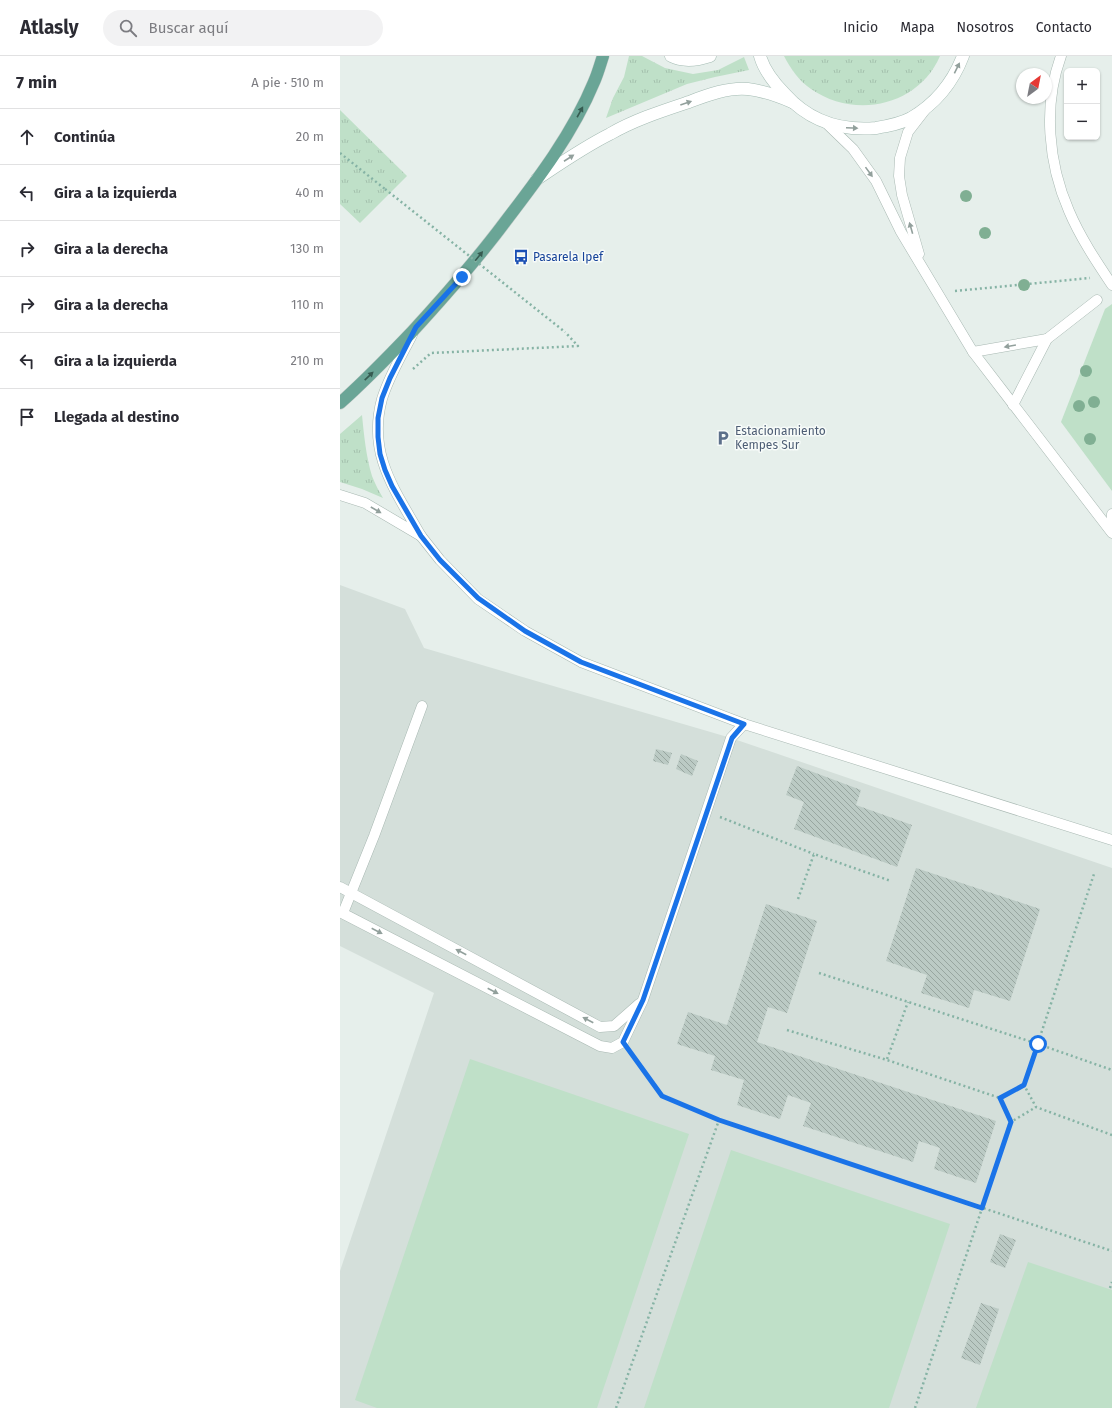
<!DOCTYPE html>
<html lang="es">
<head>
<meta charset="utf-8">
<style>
  :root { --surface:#fff; --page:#f2f2f3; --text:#2b2b33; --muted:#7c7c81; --line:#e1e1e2 }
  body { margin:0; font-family:"Fira Sans",sans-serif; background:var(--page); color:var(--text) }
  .controls { position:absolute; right:12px; top:12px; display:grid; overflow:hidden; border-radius:6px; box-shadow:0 1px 3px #0004 }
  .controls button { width:36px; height:36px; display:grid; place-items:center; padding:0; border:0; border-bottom:1px solid var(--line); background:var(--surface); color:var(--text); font:20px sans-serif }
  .compass { position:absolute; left:676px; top:12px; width:36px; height:36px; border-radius:50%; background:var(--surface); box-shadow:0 1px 3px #0004; rotate:32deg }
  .stop { position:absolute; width:12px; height:12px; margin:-9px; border:3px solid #1a73e8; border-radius:50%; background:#fff }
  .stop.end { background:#1a73e8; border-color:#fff; box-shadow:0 1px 4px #0008 }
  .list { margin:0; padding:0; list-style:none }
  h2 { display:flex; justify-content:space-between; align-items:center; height:52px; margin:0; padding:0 16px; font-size:17px }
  h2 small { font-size:13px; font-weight:400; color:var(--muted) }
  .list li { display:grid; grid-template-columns:26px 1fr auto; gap:12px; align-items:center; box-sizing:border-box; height:56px; padding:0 16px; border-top:1px solid var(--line) }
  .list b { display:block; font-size:15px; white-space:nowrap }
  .list em { font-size:13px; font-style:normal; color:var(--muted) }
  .icon { flex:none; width:22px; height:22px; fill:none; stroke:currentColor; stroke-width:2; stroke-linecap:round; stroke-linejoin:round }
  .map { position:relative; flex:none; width:772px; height:1352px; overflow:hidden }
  header { display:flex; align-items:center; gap:24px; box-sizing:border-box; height:56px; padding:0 20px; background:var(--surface); border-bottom:1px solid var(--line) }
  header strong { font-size:19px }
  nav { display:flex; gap:22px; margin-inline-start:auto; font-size:14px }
  .search { width:280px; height:36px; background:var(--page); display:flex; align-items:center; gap:10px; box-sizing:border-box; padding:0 14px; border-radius:22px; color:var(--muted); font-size:15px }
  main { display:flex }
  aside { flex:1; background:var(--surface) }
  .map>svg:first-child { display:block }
  .built { fill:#d4dfda }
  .grass { fill:url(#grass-tufts) }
  .pitch { fill:#bfe0c8 }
  .building { fill:url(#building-back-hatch) }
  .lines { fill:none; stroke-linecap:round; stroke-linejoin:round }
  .lane-casing { stroke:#a8b8b2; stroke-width:11 }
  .secondary-casing { stroke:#a4bbb3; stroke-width:13 }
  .primary-casing { stroke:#c2cac8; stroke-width:13 }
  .path { stroke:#86b3a5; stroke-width:2.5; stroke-dasharray:2 3; stroke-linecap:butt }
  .lane { stroke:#fff; stroke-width:10 }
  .secondary { stroke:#fff; stroke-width:12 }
  .primary { stroke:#6aa596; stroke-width:12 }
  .path-bridge { stroke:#86b3a5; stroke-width:2.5; stroke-dasharray:2 3; stroke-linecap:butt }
  .tree { fill:#80af93 }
  .oneway { fill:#92a09c }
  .oneway2 { fill:#365b51 }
  .route { stroke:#1a73e8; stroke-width:5 }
  .labels { text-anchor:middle; stroke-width:3; stroke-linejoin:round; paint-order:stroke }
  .transit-label { font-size:12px; fill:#164399; stroke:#f7fbf9; text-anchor:start }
  .service-label { font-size:12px; fill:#4e5e75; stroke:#f7fbf9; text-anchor:start }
</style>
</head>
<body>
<header>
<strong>Atlasly</strong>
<div class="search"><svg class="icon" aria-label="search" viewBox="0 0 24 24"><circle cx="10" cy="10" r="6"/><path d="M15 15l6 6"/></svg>Buscar aquí</div>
<nav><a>Inicio</a><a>Mapa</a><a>Nosotros</a><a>Contacto</a></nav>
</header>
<main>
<aside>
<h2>7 min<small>A pie · 510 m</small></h2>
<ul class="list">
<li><svg class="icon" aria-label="ahead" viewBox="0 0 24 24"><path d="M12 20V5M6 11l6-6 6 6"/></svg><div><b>Continúa</b></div><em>20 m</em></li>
<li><svg class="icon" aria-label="left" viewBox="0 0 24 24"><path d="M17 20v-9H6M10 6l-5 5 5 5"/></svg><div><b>Gira a la izquierda</b></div><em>40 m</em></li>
<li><svg class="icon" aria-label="right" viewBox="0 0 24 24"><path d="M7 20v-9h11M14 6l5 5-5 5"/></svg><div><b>Gira a la derecha</b></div><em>130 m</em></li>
<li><svg class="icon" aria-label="right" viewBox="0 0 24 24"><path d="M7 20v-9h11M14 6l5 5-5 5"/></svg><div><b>Gira a la derecha</b></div><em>110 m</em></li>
<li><svg class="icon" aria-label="left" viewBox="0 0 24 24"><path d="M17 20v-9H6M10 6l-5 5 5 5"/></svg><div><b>Gira a la izquierda</b></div><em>210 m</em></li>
<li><svg class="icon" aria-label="arrive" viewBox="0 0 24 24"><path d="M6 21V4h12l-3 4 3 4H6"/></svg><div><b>Llegada al destino</b></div></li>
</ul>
</aside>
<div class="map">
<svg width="772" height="1352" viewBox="0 0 772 1352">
  <defs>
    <pattern id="grass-tufts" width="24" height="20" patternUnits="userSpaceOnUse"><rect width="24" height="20" fill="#bfe0c8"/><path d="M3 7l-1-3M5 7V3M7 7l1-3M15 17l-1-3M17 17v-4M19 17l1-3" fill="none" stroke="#a4c1ad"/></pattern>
    <pattern id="building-back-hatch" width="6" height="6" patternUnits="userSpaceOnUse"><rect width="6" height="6" fill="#bbcac4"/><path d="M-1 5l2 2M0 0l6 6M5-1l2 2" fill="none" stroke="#98a6a0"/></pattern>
  </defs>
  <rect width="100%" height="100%" fill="#e6efeb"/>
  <!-- built -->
  <path class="built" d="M0,529l65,24 19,39 307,90 381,130v540h-772v-137l94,-278 -94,-47z"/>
  <!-- grass -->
  <g class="grass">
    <path d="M289,0h13l23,12 28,6 25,-4 26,-13 5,13 -34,7 -28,7 -81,34 7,-20 11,-21z"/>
    <path d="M444,0h156c-22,51 -86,63 -129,33 -12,-8 -21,-21 -27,-33z"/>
    <path d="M0,54l67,66 -47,47 -20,-19z"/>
    <path d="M22,359c2,20 4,41 10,61 3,8 7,15 11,22l-21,-9 -22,-7v-48z"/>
  </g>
  <!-- pitch -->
  <g class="pitch">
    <path d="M772,248v187l-51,-69 44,-113z"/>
    <path d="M130,1003l219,75 -92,274h-220l-22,-8z"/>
    <path d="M391,1094l219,74 -61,184h-245z"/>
    <path d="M688,1206l84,28v118h-136z"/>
  </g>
  <!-- building -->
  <g class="building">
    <path d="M316,693l16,4 -4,12 -15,-4z"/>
    <path d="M341,698l17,7 -6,15 -16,-7z"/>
    <path d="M457,710l64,24 -5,15 56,20 -15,42 -103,-38 10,-27 -18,-7z"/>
    <path d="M576,812l124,41 -30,92 -36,-11 -5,18 -48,-15 6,-18 -41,-14z"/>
    <path d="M426,848l51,17 -30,92 -19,-6 -11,35 239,79 -20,62 -42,-14 6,-21 -21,-7 -6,21 -110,-36 8,-23 -23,-8 -8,24 -43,-14 7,-25 -33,-10 4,-14 -38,-12 11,-32 39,13z"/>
    <path d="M660,1178l16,6 -11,28 -15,-6z"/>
    <path d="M641,1247l18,6 -19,56 -19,-7z"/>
  </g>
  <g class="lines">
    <!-- lane casing -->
    <g class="lane-casing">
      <g id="lane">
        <path d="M721,0c-18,49 -13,107 8,155 11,26 27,50 43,74"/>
        <path d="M485,66l28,27 23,32 25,51 72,120 139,181"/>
        <path d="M579,198l-17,-59 -3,-19 1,-18 8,-26 17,-22"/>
        <path d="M633,296l74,-13"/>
        <path d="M673,349l34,-66 50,-39"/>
        <path d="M0,439l25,8 56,33c-26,-46 -54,-82 -39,-137 7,-23 20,-44 30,-64"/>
        <path d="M771,475l1,-17"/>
        <path d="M81,480l19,24 38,39 47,32 56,31 163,62 368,116"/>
        <path d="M0,831l260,140 14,-1 25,-22"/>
        <path d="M0,856l260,134 12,2 11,-6 20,-42 88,-262 13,-14"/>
        <path d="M3,857l31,-77 48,-130"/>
      </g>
    </g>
    <!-- secondary casing -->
    <g class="secondary-casing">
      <g id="secondary">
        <path d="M331,0c12,6 27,4 39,0"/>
        <path d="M420,0c4,14 15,28 25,38 24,27 56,37 91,34 12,-2 24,-4 35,-10 24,-14 42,-36 52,-62"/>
        <path d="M197,123c24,-16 47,-32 73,-45 24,-14 52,-23 79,-32 18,-7 40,-15 59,-13 16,2 30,7 44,13"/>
      </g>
    </g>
    <!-- primary casing -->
    <g class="primary-casing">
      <path id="primary" d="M0,347c25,-22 48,-46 71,-70 33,-36 65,-72 94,-111 33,-43 68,-89 89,-140 4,-9 6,-17 9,-26"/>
    </g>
    <!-- path -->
    <g class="path">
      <path d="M0,97l45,36"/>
      <path d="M615,235l135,-13"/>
      <path d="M73,313l18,-16 147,-7 -13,-14"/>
      <path d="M380,761l94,37"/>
      <path d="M458,843l16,-45 77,27"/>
      <path d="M479,917l219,71 74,26"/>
      <path d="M447,974l100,30 113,38 24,-13 12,22 76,28"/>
      <path d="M292,998l30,42 57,24"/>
      <path d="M547,1003l21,-57"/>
      <path d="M684,1029l70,-211"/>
      <path d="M660,1042l11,24"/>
      <path d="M770,1232l2,-6"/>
      <path d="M276,1352l103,-288 393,131"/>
      <path d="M575,1352l96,-286 25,-15"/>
    </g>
    <!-- lane -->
    <use href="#lane" class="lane"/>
    <!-- secondary -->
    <use href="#secondary" class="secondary"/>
    <!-- primary -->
    <use href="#primary" class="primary"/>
    <!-- path-bridge -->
    <path class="path-bridge" d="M45,133l180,143"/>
  </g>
  <!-- trees -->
  <g class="tree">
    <circle cx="626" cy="140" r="6"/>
    <circle cx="645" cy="177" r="6"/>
    <circle cx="684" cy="229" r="6"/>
    <circle cx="746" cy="315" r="6"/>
    <circle cx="754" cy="346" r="6"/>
    <circle cx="739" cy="350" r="6"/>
    <circle cx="750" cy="383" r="6"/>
  </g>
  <!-- one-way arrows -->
  <defs><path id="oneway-solid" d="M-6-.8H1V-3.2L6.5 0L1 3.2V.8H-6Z"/></defs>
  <g class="oneway">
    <use href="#oneway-solid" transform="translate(617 12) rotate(-64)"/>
    <use href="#oneway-solid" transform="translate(346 47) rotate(-19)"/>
    <use href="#oneway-solid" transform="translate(512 72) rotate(2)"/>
    <use href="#oneway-solid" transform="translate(229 102) rotate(-33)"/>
    <use href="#oneway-solid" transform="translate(529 116) rotate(54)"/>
    <use href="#oneway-solid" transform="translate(571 172) rotate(-106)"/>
    <use href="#oneway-solid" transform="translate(670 290) rotate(170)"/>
    <use href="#oneway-solid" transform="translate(36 454) rotate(30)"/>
    <use href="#oneway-solid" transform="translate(37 875) rotate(27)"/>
    <use href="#oneway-solid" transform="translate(121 896) rotate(-152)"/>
    <use href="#oneway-solid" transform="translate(153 935) rotate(27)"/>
    <use href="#oneway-solid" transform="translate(248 964) rotate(-152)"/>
  </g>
  <g class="oneway2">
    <use href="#oneway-solid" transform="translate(240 56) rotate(-61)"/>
    <use href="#oneway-solid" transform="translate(139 200) rotate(-51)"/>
    <use href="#oneway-solid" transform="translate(29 320) rotate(-44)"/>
  </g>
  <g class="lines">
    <!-- route -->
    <path class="route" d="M122,221l-46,50 -26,51 -8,20 -4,20v19l2,17 5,16 7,16 29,50 19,24 38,38 47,33 56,31 163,62 -12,14 -89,262 -20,42 39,54 57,24 263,88 29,-86 -11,-24 24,-13 14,-41"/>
  </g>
  <!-- icons -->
  <defs>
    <g id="bus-bare" transform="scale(1.2)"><path d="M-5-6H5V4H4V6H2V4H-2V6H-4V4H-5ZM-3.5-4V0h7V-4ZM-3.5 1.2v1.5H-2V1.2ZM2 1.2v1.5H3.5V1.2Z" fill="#1a4fb4" stroke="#f7fbf9" stroke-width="2.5" paint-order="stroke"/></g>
    <g id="parking-bare" transform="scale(1.2)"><path d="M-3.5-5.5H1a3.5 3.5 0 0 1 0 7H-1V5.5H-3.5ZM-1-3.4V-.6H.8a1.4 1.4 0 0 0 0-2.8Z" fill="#5c6f8a" stroke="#f7fbf9" stroke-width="2.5" paint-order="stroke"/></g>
  </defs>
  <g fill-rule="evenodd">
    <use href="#bus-bare" x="181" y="201"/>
    <use href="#parking-bare" x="383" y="382"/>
  </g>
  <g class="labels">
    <!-- transit labels -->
    <g class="transit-label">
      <text x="193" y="205">Pasarela Ipef</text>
    </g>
    <!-- service labels -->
    <g class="service-label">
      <text x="395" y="379">Estacionamiento<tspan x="395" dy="14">Kempes Sur</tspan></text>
    </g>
  </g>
</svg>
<div class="controls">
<button>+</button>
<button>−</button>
</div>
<svg class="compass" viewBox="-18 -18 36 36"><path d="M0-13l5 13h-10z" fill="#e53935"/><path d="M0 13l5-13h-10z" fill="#7c7c81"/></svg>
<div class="stop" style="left:698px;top:988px"></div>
<div class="stop end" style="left:122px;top:221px"></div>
</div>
</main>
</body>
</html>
